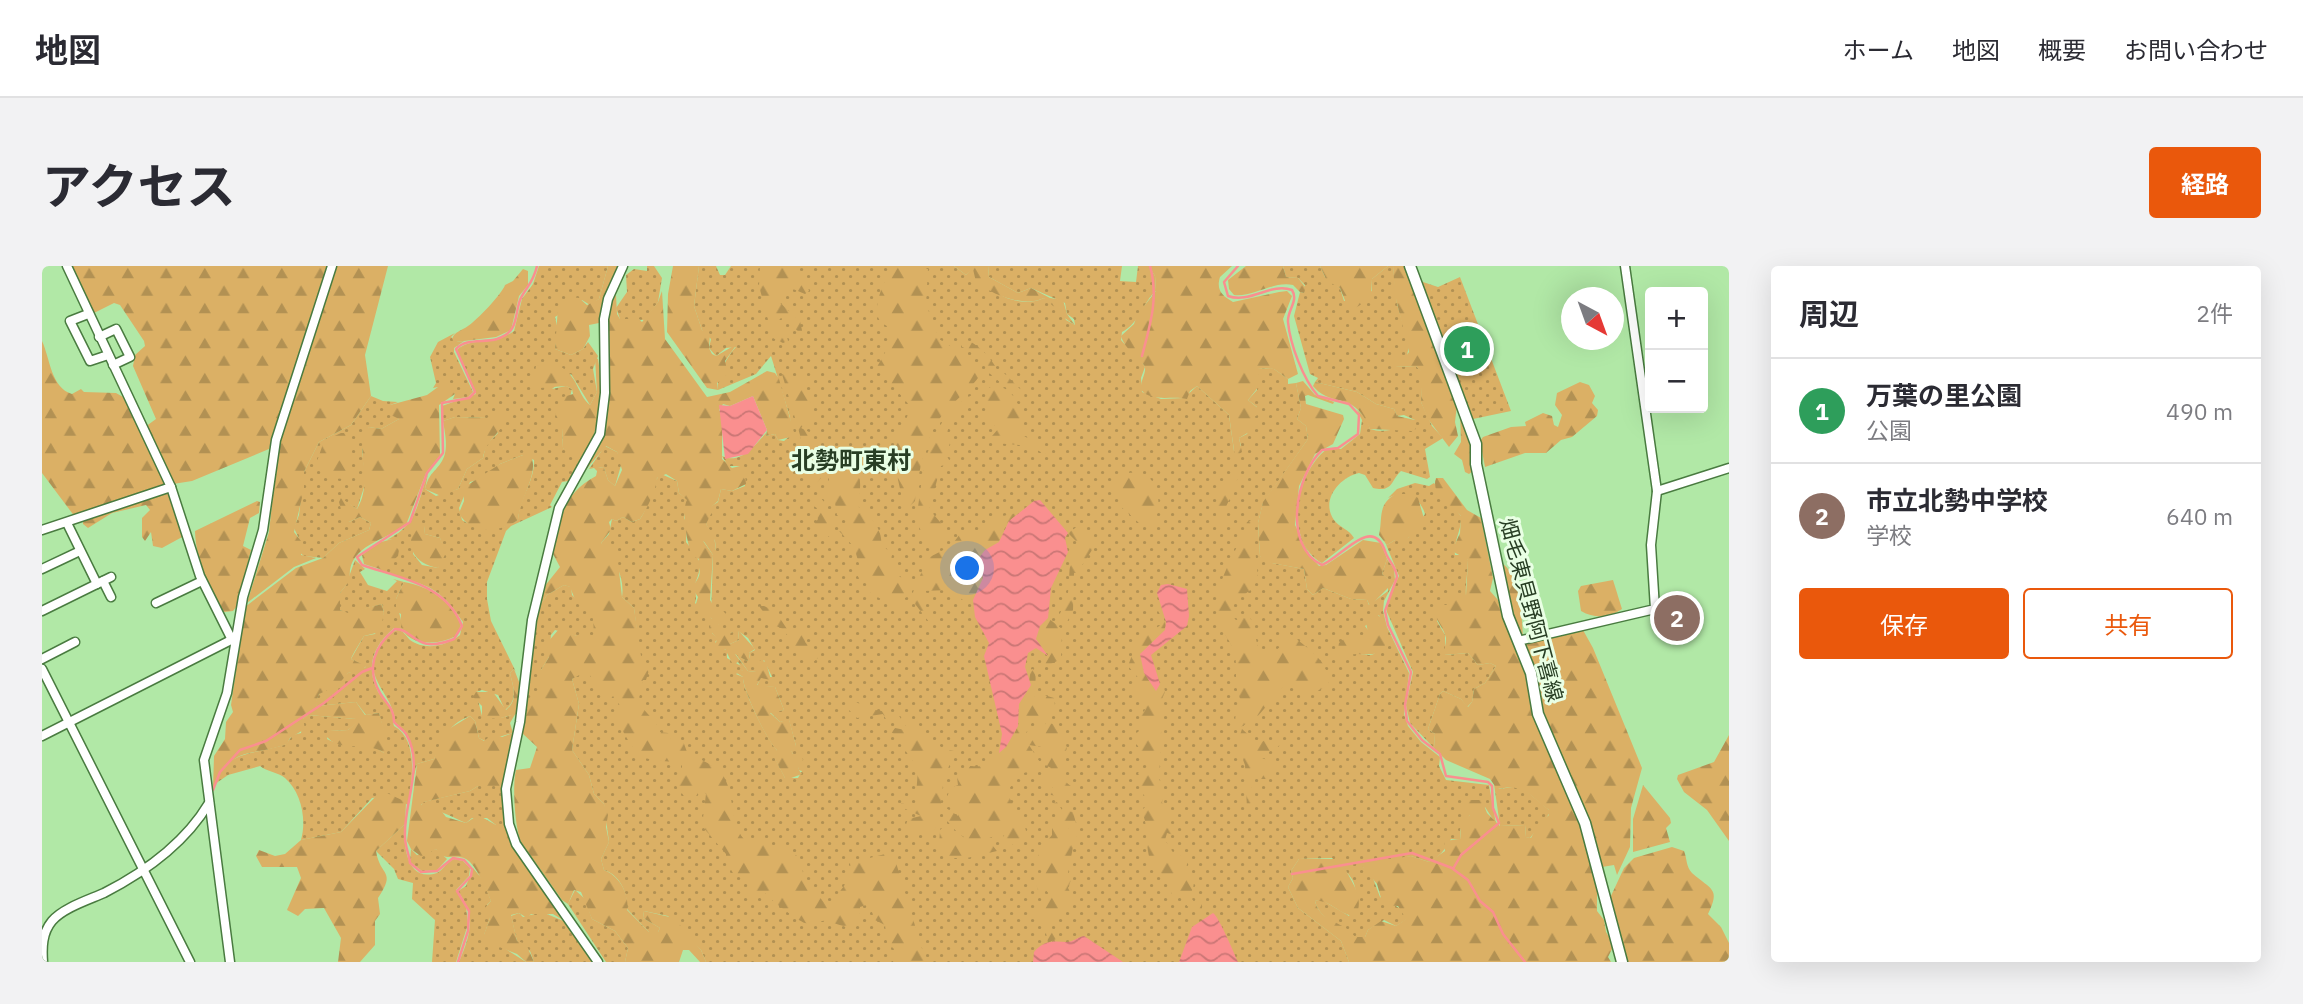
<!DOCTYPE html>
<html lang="ja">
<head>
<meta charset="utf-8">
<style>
  :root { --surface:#fff; --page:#f2f2f3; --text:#2b2b33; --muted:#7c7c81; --line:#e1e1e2; --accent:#ea580c }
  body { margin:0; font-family:"IBM Plex Sans","Noto Sans JP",sans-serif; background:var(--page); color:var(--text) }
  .controls { position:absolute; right:21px; top:21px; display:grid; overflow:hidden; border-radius:7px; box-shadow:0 7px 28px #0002 }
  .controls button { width:63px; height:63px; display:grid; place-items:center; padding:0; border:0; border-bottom:2px solid var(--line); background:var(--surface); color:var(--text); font:35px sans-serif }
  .compass { position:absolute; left:1519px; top:21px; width:63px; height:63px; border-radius:50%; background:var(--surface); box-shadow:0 7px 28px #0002; rotate:139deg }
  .you { position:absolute; left:926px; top:303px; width:24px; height:24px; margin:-18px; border:5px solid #fff; border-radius:50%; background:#1a73e8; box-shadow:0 0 0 10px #1a73e833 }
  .badge { display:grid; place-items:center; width:46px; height:46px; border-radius:50%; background:var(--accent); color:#fff; font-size:23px; font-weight:700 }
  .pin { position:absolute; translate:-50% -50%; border:4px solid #fff; box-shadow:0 2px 7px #0006 }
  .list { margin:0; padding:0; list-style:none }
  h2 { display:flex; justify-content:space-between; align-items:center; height:91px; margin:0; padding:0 28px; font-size:30px }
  h2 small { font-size:23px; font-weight:400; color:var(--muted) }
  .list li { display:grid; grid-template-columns:46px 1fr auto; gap:21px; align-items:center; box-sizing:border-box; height:105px; padding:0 28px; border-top:2px solid var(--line) }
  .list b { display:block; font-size:26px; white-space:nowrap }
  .list p { margin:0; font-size:23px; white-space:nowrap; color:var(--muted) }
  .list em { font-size:23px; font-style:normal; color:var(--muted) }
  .actions { display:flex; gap:14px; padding:21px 28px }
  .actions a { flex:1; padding:16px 0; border:2px solid var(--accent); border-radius:7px; text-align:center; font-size:24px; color:var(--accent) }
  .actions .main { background:var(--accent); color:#fff }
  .map { position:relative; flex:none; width:1687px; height:696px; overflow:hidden; border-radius:7px }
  header { display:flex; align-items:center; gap:42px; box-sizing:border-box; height:98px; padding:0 35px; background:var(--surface); border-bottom:2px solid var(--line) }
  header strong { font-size:33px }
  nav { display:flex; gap:38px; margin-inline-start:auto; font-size:24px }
  .intro { display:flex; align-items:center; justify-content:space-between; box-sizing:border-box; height:168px; padding:0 42px }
  h1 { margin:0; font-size:49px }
  .button { padding:18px 32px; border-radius:7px; background:var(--accent); color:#fff; font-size:24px; font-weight:700 }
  main { display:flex; gap:42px; padding:0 42px }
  aside { flex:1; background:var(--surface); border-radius:7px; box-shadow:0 7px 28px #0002 }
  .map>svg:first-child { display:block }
  .grass { fill:url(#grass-dots); fill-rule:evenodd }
  .forest { fill:url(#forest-firs) }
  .water { fill:url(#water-waves) }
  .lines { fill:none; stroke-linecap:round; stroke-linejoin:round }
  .stream { stroke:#fa8f8f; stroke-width:2.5 }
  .minor-casing { stroke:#497b40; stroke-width:11 }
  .major-casing { stroke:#497b40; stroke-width:13 }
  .minor { stroke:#fff; stroke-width:8 }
  .major { stroke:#fff; stroke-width:10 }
  .labels { text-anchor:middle; stroke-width:6; stroke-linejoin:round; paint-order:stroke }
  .street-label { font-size:21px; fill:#283e24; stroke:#e9ffe4 }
  .quarter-label { font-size:24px; font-weight:bold; fill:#283e24; stroke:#e9ffe4 }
</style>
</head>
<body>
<header>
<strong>地図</strong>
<nav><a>ホーム</a><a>地図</a><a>概要</a><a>お問い合わせ</a></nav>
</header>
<div class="intro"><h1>アクセス</h1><a class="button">経路</a></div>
<main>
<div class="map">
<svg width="1687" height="696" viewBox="0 0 1687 696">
  <defs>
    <pattern id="grass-dots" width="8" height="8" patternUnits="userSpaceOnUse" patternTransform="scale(1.75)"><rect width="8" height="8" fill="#dbb065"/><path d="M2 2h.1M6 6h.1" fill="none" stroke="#b29153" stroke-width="1.8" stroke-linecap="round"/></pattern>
    <pattern id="forest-firs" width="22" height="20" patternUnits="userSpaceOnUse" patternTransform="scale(1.75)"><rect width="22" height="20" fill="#dbb065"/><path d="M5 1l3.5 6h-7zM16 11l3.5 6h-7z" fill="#b29153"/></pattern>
    <pattern id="water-waves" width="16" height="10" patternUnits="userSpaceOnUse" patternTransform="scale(1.75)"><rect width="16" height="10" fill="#fa8f8f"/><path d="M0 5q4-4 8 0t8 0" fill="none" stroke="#ca7675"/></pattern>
  </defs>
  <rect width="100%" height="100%" fill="#b1e8a6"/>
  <!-- grass -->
  <g class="grass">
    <path d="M497,0h69l-9,33 -9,6 -8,-5 -27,17 3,13 -3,19 16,6 12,-6 5,-7 10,14 -5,13 4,23 -7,13 -19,-31 -19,15 14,-3 6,3 -10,39 1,20 20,11 -15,22 -6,1 -12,23 2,2 -41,19 -5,5 -19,51v17l4,22 25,51 -2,-3 -4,4c3,14 9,26 -5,37l-7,-15 -16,-5 -6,2 6,24c10,3 28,3 35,-5l-7,12 3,10 -28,8 -6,-3 -4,-17 -5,-5c-26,10 -24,23 -36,43l-17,5 -3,11c0,-22 -1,-39 -19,-52 1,-29 -42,-49 -10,-83 2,-3 9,-10 13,-10 5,0 9,7 12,10 15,11 37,6 50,-5l3,-13c-27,-42 -42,-36 -84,-52l9,-6 4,-25 -5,1c32,-17 29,-35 41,-66l-3,15 11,7 22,-7 9,-20 16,-11 3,-13 12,-12 -11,-15 -32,-1 -12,4 -1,-15 34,-12 -19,-44c14,-13 38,-5 57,-19l8,-32 11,-15zM481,189l11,5c1,21 -15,38 -16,60 -20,11 -36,13 -56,0l-3,-12 11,-26 11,-3 19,-15zM382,260l1,8 15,4 3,10 -5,20 -16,-3 -9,-11 1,-17z"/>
    <path d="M605,0h7l8,12 -4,24 -13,18 -25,-1 -4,-11 11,-16 -1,-17 8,-6 13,2z"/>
    <path d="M657,0h17l4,9h5l6,-9h223l12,9 7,-7c12,24 46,42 71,30l17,10 5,12 9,5 -1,-6 -7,-5 -2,-11 -34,-15 -13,5 -29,-16 -1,-11h134l-2,15 16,1 2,-16h11l6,10 1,15c-12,9 -16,32 -34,41l-1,8c6,7 22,21 24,27l-4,11 1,14 19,7 23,-1 13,-12 32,29 5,36 7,-5 -2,-8 8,-4 10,-27 -9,-7 9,-10 1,-22 16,1 14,10v5l8,-1 5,25 -4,11 9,7 2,13 -45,64 -5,20 2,33 12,7 32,6 3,20 6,6 10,-7 28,11 16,1 2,5 19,-14v-12l-6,-5 5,-15 7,10 1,11 -11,21 -1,10 4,16 22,46 -5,41 4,12 13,16 19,15 -1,9 7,14 43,5 7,39 -11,-17 -15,8 -10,15 1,10 -10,-1c-5,10 -12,18 -22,23l-18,-6 -48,11 8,6 9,24 21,12 6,10 -11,7 -12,-6 -16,10 -3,7 -10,1c-13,-13 -35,-17 -40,-37l7,-1 27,16c13,-31 6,-37 -17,-58l-33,1 -8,12 2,7 -5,9 10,21 43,33 8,21h-643l-5,-12 -33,-34 -24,-5 -1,7 17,10 -2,4h-9l-22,-23c1,-16 -7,-34 -23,-39l-3,-11 8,-17 -5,-38 -10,-10 -5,-19 -17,-25 7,-46 -7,-25 65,-47 -3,-24 -12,-11c3,-21 -8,-39 -21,-54l8,-9 3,-15 4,2 7,-4 9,5 8,-3c10,-14 9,-34 21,-45l16,7 2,12 9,7 -4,18 3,6 -1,18c12,16 18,20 10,39 -3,7 2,15 -1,22l17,16v14l6,6 -3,3 12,9v7l16,9v3l-7,4 7,3c-1,12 25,65 34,73l-2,8 10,20h13l4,-7 -4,-1 2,-16h-7l-3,-5 6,-3 -7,-26 -9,2 -10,-10 14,-2 -9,-23 -18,-1 4,-9h11l-8,-17 -8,12 -8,-1 -13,-18 12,8 3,-3 -1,-5 6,-3 -7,-12 -10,-7 1,9 -9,4v-11h3l-17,-3 1,-5 6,-3 -12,-6 2,-61 -12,-18 15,13 -1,-9 -9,-17 4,-17 8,-5 3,-13 11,2 13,-5 -5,-20h-12l-6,-10c19,9 33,-11 44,-23v3l9,-2 3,6 6,1 7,-6 -1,-18 -19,-61 -15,18 -38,16c-2,-12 9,-34 18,-43l-10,1 -10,8 -7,-8 2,-9 -9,-9 -8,-24zM1337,349l7,22c-15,27 -12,15 -36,17l6,-17h13l2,-3 -6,-8z"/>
    <path d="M1241,0h37l5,11 15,11 4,13 28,-10v-12l16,-13h5l4,38 12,41 -2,11 -12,11 21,-1 7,7 -2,29 11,24 11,12 -18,11 5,28 -3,2 -26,-8c-10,9 -8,22 -28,17l-8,-13 -6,-2c-19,4 -39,27 -25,47 6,8 15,9 20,18l-32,25c-39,-22 -26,-91 5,-114h14l19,-15 2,-14 -5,-10 9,8 4,11c16,5 31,-1 45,-9l-11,-5 -7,1 -3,-7 -18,-5 -19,-12 -42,-10 3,-4 -8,-4 -16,-58 6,-24 4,1 1,-8 -7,-7 -12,-1z"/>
    <path d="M1418,11l51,134 -38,8 -53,-138 18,6z"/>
    <path d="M413,67l-4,4 6,5 7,-1 -10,7v4l19,40 -5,5 -15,2 2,-5 -17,-7 -5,1 3,-5 -6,-26 8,-15z"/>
    <path d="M329,130l12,5 15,1 -8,3 9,14 -18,10 -12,-2 -7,24 4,30 -9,28 -16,-10 8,23 11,-5 11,6 -2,7 -30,13 -16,15 -19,-2 -5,-4 2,-9 -7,-15 5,-13 5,-43 15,-30 32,-17z"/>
    <path d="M563,180l12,6 5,10 -7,24 -7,-6 -4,-12 -6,-1v5l-4,-4 -5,1z"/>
    <path d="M1373,217l14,3 5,-3 27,33c1,14 -8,25 -6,39h9l4,5c0,13 -3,23 -2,36l-15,9 -14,16 8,14v20l23,-2 10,12 12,-2 6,3 -11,17 -11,6 -2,13 -5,5 -6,-8 -18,-8 -3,3 -12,35 7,5 -1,14 -24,-25 -4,-18 7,-33 -26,-60v-10l12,-26 -14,-34 2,3 8,-5 13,-2 17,-24c-6,-19 -19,-25 -37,-16l9,-9z"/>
    <path d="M313,294l10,9 -5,3 8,13 19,6 10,-10 -4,-2 11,3 -8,17 7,30 -9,-1c-21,18 -29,38 -16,64 4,6 10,11 14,18 2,5 0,10 2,16 25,14 18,55 14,79l-17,-9 -19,2 -31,34 -40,8c6,-21 0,-48 -16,-62 -7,-6 -18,-6 -25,-12l-32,9 -13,9c6,-34 47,-30 71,-40l7,-9 8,-2 2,-14 5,-4 48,4 1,4 -9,7 -18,1 -3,8c19,10 40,0 57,14v-20l-5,-20 -13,2 -10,-13 -39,4 -2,-3 4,-9 29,-21 18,-6 -15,-8 13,-23 11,-2 9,-21 -2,-9 -34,10 -8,-4v-17l6,-8z"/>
    <path d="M522,319l7,2 1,8 22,22v19h-17l-22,-6 -4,5 -2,22 -8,13v25l-9,3 -2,12 -7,10 16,-113 8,-12z"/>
    <path d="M1452,518l5,5 21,-3 29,24v4l-19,24 -4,-1 -1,-12 -25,1z"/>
    <path d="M436,520h26l2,39h-10l-9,-7h-15l-6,5c-16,-7 -29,-14 -45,-17l2,-4 47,-11z"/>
    <path d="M363,558c-2,20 1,59 32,49 6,-3 10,-11 17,-14l9,2 7,7 -1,8 -13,14 10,17 2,17 -12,38h-24l3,-42 -23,-21 1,-16 -15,-4 -4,-10 -18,-18z"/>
    <path d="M369,583l6,6 19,-6 11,10 -10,11 -15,1 -12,-9z"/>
    <path d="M431,602l10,12 8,21 -4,4 3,13 -6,17 42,27h-67c12,-28 17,-45 -1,-71l8,-5z"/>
    <path d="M533,624l10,9 7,20 23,12 13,17 -3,14h-19l-38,-58z"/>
    <path d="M500,646l24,10 28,40h-60l-4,-11 -13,-10 -6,-25 8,-3 4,4z"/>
  </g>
  <!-- forest -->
  <g class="forest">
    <path d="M29,0h258l-60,183 -77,32 -19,3 -28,-57 11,-8 -23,-53 2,-11 10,-9 -1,-5 -24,-36 -6,-2 -22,11z"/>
    <path d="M295,0h51l-23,89 6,41 -20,29 -32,17 -15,30v17l-10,43 7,9v14l15,3 -22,9 -47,36 22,-71 9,-83z"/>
    <path d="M566,0h11l-20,57 -10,2 1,11 -7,13 -12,6 -16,-6 3,-42 13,-10 8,1 8,7 12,-6z"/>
    <path d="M631,0h26l-5,40 8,24 8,4 -1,14 3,6 4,2 21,-12 -12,17 3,13 -11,9 1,7 -11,-2 -40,-56 1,-38z"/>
    <path d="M718,0h32l15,18 2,7 -4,3 -12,-5 -16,11 23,21 3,14 -22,-17 -4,4 9,11 2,8 -5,2 -10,-5 -14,-52z"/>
    <path d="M850,0l36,3 -2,35 13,35 32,20 10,15c-12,17 -24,24 -37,39 -20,24 -25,59 -29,88l-5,5 -7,-5c-5,-21 -11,-42 -6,-63 3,-12 12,-19 13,-32l-33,-39 11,-20 1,-19c-3,-3 -6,-4 -9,-7 -10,-15 8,-46 12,-55z"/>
    <path d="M912,0h34l1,11 29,16 13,-5 19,10 13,2 4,14 8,11 -12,-8 -3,-9 -7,-2 -9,-8c-20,10 -51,-3 -68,-16l-3,-13 -7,6z"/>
    <path d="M1107,0h83l-12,11c-4,13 2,19 13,25l46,-10 8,-1 5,5 -9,23 15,55 -10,5 -14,-10 -16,-1 2,17 -12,15 11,9 1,4 -7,5 3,10 -17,10 3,14 -7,5 -6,-42 -32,-29 -7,5 -3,8c-15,-4 -34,4 -46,-9 -1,-9 5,-16 4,-23 -1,-5 -21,-18 -24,-31l13,-12 3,-9 19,-24 -1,-15z"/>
    <path d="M1204,0h37l3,11 12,1 8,10 -2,5 -4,-1 -7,-7c-21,-4 -38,12 -59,10l-5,-6 -1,-9z"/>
    <path d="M1278,0h68l-16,13 -1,19 -17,11 -6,-1 -8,-20 -13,-7z"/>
    <path d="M1351,0h12l52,139 -2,17 3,14 -9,11 -21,-28 -7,-17 1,-29 -6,-7 -21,1 -3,-3 -1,-4 15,-4 3,-4 -14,-57z"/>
    <path d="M481,3l5,2v14l-9,11 -8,34 -15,7 -40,5 -4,-3c3,-8 9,-8 16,-13 9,-6 34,-32 37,-41l8,-4z"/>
    <path d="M620,25l3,48 42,58 23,-5 37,-21 8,2 4,6 16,57 -17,4 -3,-6 -9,2 1,-6 -14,-34 -23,10 -7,-2 -4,6 3,4v45l10,9 12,-3 2,19 -14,7 -11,-2 -3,12 -8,7 2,4 -6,12 8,12 2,14 -13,-9 10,14 -3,45 6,10 -5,6 12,-5 5,5 -3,6 -7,3 -1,5h17l-4,4v10l9,-4 -1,-10 17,19 -6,4 1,6 -3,2 -12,-7 13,17 8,1v-13l10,3 5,18 -10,-2 -4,7 18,2 9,23 -14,3 10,9 9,-3 7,27 -1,4h-4l2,4h8l2,6 -5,9 4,5 -16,6 -13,-25 4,-5c-9,-7 -35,-62 -34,-73l-8,-5 8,-2 -5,-8 -5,3 -8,-16 -7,3 -4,-3 3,-10 -8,-10 3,-10 -17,-12 3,-10 -6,-9c6,-10 11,-14 5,-25l2,-4 -7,-3c-5,-13 -11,-45 -5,-56l-8,-7 -2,-12 -11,-7 -9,4c-1,12 -9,29 -17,41l-8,3 -9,-5 -7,4 -4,-2 -3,3 2,8 -10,13 11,8 6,11 4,35 12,11 7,48 9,11 -4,13h-3l-5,23 18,20 2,9 10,1 4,8h11l4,11c8,6 28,13 33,19 19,23 5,60 33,75l2,-8 4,-2 9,11h16l16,11 4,20 23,28c10,-12 26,-25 23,-43l39,-10 5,3 32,106h-33l4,-10 -10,-10 -2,-17 -10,-5 -6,-16 -9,3 -1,16 -4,5c-11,-1 -18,-4 -28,-7 -8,-2 -14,5 -22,2 -7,-2 -37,-25 -40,-30l-9,1 -7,6 -2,-24h-12l-9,-14v-8l-24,-28 4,-32 -6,-5 -6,11h-7l-16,-21 11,-8v-9c-10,0 -37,-1 -44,-8 -5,-4 -17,-27 -22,-34l5,-13 -8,-11 -5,6 -19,-28 -6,-1 -11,6 7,25 -7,46 17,25 5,19 10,10 4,11 -2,12 3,15 -8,17 3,11c14,5 26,23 23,40l22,22h9l2,-4 -17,-10 1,-7 30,7 27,32 5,12h-6l-11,-12h-6l-4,12h-54l3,-14 -13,-17 -23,-12 -11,-27 -7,-2 -6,14 -6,-4 -41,-58c-6,-14 -9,-56 -5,-72l14,-2 7,-21 -15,-14c1,-8 7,-29 10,-36l9,-3v-24l8,-13 -2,-14 12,-14 18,7h17l-1,-19 -17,-15 -6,-15 -6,-2 -17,10 -8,12 5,-20 16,-20 -7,-13c8,-35 8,-59 43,-78l2,-9 6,1 4,12 7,6 7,-16 -5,-18 -11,-6 -23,27c7,-12 17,-23 20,-38 8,-34 -3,-120 13,-140l1,19 3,5h19l3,3 16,-20z"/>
    <path d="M918,73c13,-1 33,20 37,31l5,1 22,22 1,10 -37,-31v-6l-15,-15 -11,-4z"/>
    <path d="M0,75c8,17 9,47 30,53l9,-5 3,3 32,1 9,5 43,86 -2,2 -91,31 -33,-44z"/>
    <path d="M553,92l3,1c6,37 3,67 -15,100l-5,1 -15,-12 -1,-20 -7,-15 5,-15 13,-4 -1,-5 -6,-3 -27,2 -6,-6 3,-16 22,-1c21,11 19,30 32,40l7,-13z"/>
    <path d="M740,108l22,6v14l9,11 -2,13 -10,10 10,5 -3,7c14,23 45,15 51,36 3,12 -1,20 0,32 10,5 24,22 22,35l11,12 -2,8 10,14 12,3 -5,17 -9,3 6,8 -1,4 -34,-20 -1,-7 -10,-8 2,-10 -6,-20 -15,-16 9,1 -2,-11 -9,-6 -2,-12 -8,-4 2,-21h-8l-7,8 -11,-10 -3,-41z"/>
    <path d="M1261,115l12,14 19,7 -1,2 -25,-9 -3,1 1,8 37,11 1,4 -11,25 -18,10 -16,32 -4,39 15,31 9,10 7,-1 37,-25 18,3 6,16 -5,15 9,7v4l-21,21 -3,-6 -16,-1 -28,-11 -10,7 -6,-6 -3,-20 -38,-7 -6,-6 -2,-33 5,-21 45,-63 -2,-13 -9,-7 4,-11 -5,-25z"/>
    <path d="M1273,116l42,10 19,12 18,5 3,7 18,4 1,9 -4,2 -42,-2c-16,-40 -38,-20 -57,-43z"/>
    <path d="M1538,116l9,3 6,11 -3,7 6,7 -1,6 -25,21 -11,3 -15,13h-21l-40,14 -5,-26 3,-4 28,-10 15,-1 -1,-4 18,-9 9,3 2,9 4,2 4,-12 -7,-10 2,-12z"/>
    <path d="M951,119c25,3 27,26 32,45l-5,4 21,11 6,11 -16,-10 -35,-3 -4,-7 7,-8 -13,-7 2,-32z"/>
    <path d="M396,121h9l8,7 -16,11 1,51 -14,17 -20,52c-22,16 -60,21 -56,55l-10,13v17l8,3 34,-9 2,9 -4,19 -16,4c-3,5 -12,19 -13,23l15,7 -4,4 -14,3 -11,13 -18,8 -3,8 1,4 39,-4 9,13 14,-2 11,37 -6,3c-16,-13 -47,1 -58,-18l4,-4 18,-1 8,-7v-4l-48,-4 -5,4 2,10 -15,9 -3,6c-38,14 -54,0 -74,44l1,-32 11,-17 1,-17 7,-10 -2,-7 14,-98 51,-39 27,-10 16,-15 30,-13 2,-7 -11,-6 -11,5 -5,-2 -5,-18 2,-4 16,11c18,-30 -5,-59 12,-82l12,2 18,-10 -8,-4 -1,-10 37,-10z"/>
    <path d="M940,123l2,2c-16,15 -31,19 -37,42l4,7 -5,15 5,8 -10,3 -12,43 22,26 -20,16 -15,-30 9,-63 20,-42 15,-14z"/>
    <path d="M455,145l10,2c-3,20 -21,25 -24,45l-16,11 -9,20 -17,7 -16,-7c5,-18 9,-15 17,-28 7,-11 3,-28 1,-40l12,-4 32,1z"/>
    <path d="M1418,147l11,29 3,28 -5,4 -4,-2 -3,-12 -8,-6 7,-12z"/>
    <path d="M299,167h7c9,13 -1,24 5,37l-7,9 -16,-1 -15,-11 9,-26z"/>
    <path d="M481,189h7c11,15 -11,45 -12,65 -19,13 -47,16 -59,-7l5,-12 -1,-13 37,-24z"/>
    <path d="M1078,208c6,-1 17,-2 23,0 17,6 20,38 9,51l-13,-2 -20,-18 3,-9 -10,-10z"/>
    <path d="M1196,208c-1,14 -10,26 -15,40l4,7 -8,13c-5,-17 -3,-45 9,-58z"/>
    <path d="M1394,212h7l24,32 14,8 12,60 -3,13 8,9 27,74 11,47 52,125 9,34v31l7,9 2,12 8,13 -6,12 3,5h-262l-8,-21 -43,-33 -10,-21 5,-9 -2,-7 8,-12h42c6,19 25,35 15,57 -15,1 -26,-17 -41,-15 5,22 30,20 40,36h10l3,-7 13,-9 15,5 10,-7 -8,-13 -15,-1 -6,-21 -15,-18 3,-3 46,-7 18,6 16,-11 -1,-10 17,-2 -1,-13 10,-11 -10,-10 10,-5h12l5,13 13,13 25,-1 1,12 5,1 7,-14 11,-9v-5c-21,-15 -24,-27 -52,-21l-7,-10 -44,-19 -12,-12 1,-14 -7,-5 12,-35 3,-3 18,8 7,8 4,-5 2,-13 11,-6 11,-17 -6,-3 -12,2 -10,-12 -24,2c0,-6 2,-11 2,-17 -2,-11 -11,-16 -10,-27l6,-6h9l-2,-7 6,-4 11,1 2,-35 -16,-9 8,-18 1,-17c-8,-10 -31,-21 -25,-38z"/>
    <path d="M126,225l16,45 -22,12 -9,-2 -2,-14 -6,9 -3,-4v-19l8,-8 -4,-5 -34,8 -24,15 -5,-4v-4z"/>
    <path d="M1354,228h15l7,4 7,24 -19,18h-11l-8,5 -8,-10c4,-17 -2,-31 17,-41z"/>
    <path d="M778,231l5,6 2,13 9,5 -4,18 -18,-14 4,-6 -4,-7 4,-3 -8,-6z"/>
    <path d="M215,235l3,1 -1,11 -9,5 -7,28 8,4 -14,56 -4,5 -9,1c-15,-26 -28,-50 -29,-81z"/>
    <path d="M985,240l-20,17 -8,19 -14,8 -6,12 4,19 -10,19h-10l-15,-10 -25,1 2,17 8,8 -4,6 -17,-22c0,-14 11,-25 14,-41l25,-13 9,-12 21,-3 14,-13 21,-5z"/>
    <path d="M1210,254l6,58 -5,10 -21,16 1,13 3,3 14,-4 9,35h16l5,-4 3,-14h6c17,15 42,27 39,53l-16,7 -6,8h-4l-5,-14h-14l-26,30 -16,10 -6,-3 1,-16 5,-8c-9,-15 -2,-32 -7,-48 -3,-12 -14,-21 -16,-34 -6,-36 19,-63 29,-96z"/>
    <path d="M378,257l4,2 1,9 15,4 6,15 -8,15c-24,-5 -33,-20 -23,-43z"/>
    <path d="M1039,258l12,12 1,11 -17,26h-3l-1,37 -7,14 -8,-4c2,-9 8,-18 10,-27 3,-18 -2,-35 12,-48l-12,-12z"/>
    <path d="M350,273l7,11 -1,6 -15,14 -19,-6 -2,-9 16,-12z"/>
    <path d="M1458,296c20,10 22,55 23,75l-4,-3z"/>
    <path d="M1571,314l9,29c-13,9 -27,10 -41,2l-3,-20 3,-5z"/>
    <path d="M362,316c27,5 46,19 57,43l-4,10c-14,10 -52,13 -56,-11 -1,-3 0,-7 0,-10l-5,-3v-12z"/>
    <path d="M1113,326l11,34 -5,9 -20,17 3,21 14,18 6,-4 1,5 -3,7 4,10 -4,7 -3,63 5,10 -2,14 9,6 -1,17 7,10 -10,-3 -2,7 9,14 14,4 -2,12 9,5 -2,14 -4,6 6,8 7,1v8l-15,-6 -1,-8 -14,-2 -5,-20 -12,-5c-13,-22 -4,-44 -14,-60l5,-5v-8l-6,-8 2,-9 -4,-8 9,-6 1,-5 -16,-25 7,-6 2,-16 4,-5 -5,-13 -9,-9 1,-5 7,1 2,-3 -13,-15 10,-27 23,-14v-9l-10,-17z"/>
    <path d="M722,340l11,5 14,21 10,-4 10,4 -4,10 9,6 4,10 -11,9 -3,-2 4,-6 -14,-9 -4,-12 -9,-10 -8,-3 -14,-19z"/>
    <path d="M1334,348c11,6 13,26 7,37 -18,8 -26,-2 -39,7l-7,-3 2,-12 11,-9 19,3 -3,-14z"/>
    <path d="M1006,352l14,11 -1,30 -14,7 -3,-4 4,-8 -12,-15 4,-13z"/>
    <path d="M1537,363l4,1 10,18 49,120 -11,40 -1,39 -13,28 -3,-10 -12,2 -14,-46 -47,-109 -17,-66 4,-4z"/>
    <path d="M472,403l7,18 -5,27 -19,5 -15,-2v-11l-9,-9 3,-5h17l13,18c13,-11 7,-23 4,-37z"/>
    <path d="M991,403c7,11 -3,22 4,33l7,-7 10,3 2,16 -24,8 -6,11 18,-6 2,-5 14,4 7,22 -3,8 -7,4 8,8 -8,7 15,12 -1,8 -5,3 -15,-3 -5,-5 2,-4 5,2 -11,-8 9,-12 -7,-4 2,-8 -4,-9 -13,-2 12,19 -4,6 -19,4 -10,17c0,10 9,14 7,25 -2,9 -10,15 -18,19 -26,12 -38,3 -54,-20l3,-7 12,8 1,-11 -13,-4 4,-13 8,-3 -1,-8 8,-3 5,-8c4,0 7,1 11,0 17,-3 33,-27 38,-44 1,-5 -1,-11 0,-16 4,-16 11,-15 11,-36z"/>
    <path d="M810,434l18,9 28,5 3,5c19,-3 26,21 42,29 3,2 7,2 11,3l-11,33 -4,39 -6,8 -22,6 -7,-7 4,-11 13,-3 -20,-9v-4l17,2c-4,-13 1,-25 -1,-39 -10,-9 -16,-28 -26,-34l4,-4 10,2 1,-4 -6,-4 -12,1 -5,-9 -26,4 -11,-11z"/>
    <path d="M428,450l5,5 4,17 5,3 9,-7 9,3 11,-4 -9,53h-26l-8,5 -46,11 -3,3 18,3 7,9 20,6 12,-8 18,10h10l11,28 49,69 -13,-8h-22l-4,4 -8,-5 -8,2 6,26 9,3 8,18h-8l-9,-8 -35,-14 8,-22 -5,-3 -1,-6 7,-8c-4,-10 -15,-37 -25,-42 -12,-6 -22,4 -30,-10l-14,8 -11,-8 -4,-8 10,-77 17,-5 10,-27z"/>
    <path d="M1200,463l12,11 -3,8 14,-8 17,2 -6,7 -17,6v2l14,5 3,13 -6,4h-21l4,13 -2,19 -4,-2 -2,-44 -8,-21z"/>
    <path d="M1687,469v106l-22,-31 -23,-18 -7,-13 1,-4 36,-13z"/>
    <path d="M1601,519l27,33 1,5 -5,5 4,14 -37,10v-33z"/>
    <path d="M337,527h8l19,9 -1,22 -29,27c4,26 21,19 2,47l2,16 -5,7v24l-15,17h-22l3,-24 -17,-30 -19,1 -7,7 -11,-6 14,-32 -4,-11h-35l-6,-11 3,-6 16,6 10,-2 16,-14 40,-8z"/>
    <path d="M1015,536l5,8 11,2 4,15 -11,-6v5l10,8 4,13h-7l-5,26 3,7 -3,8 5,10 -7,5v14l-10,1 -6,5 6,16 -8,4 -4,-20 -10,-6 3,-13h6l7,-9 -5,-6 -7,1 -2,-6 7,-15 -5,-6v-11l14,-17v-14l5,-4 -8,-11z"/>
    <path d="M975,551l6,2 3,12 -3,9 -20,9 -3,-8z"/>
    <path d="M903,559l26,17 18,-1 8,10 -30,7h-22l-6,-12 1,-16z"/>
    <path d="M1630,581l12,4c3,7 2,16 8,22 19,17 29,15 16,41l13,13 8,16v19h-102l-17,-64 14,-30 10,-10z"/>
  </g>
  <!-- water -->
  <g class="water">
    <path d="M711,130l14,34 -19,24 -23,5 -6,-54 11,1z"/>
    <path d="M998,234l28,33 -3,5 3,14 -17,36 -3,30 -8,8 -4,13 12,17 -12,-8 -8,5 -3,14 6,18 -12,19 -1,22 -12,21 -7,6 3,-19 -18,-78 5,-13 -14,-26 -2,-17 10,-22 -5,-19 7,-9 14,-8 10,-21 25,-20z"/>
    <path d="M1126,318l19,5 2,27 -2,10 -36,29 9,29 -4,7 -12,-18 -4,-19 25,-24 1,-8 -9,-29 4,-8z"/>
    <path d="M1171,647c6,4 20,38 25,49h-59l13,-35z"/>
    <path d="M1042,670l39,26h-90l1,-10c10,-12 19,-11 33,-10 6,0 11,-5 17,-6z"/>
  </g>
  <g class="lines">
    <!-- stream -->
    <g class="stream">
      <path d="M1196,0l-14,16 4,14c22,8 43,-14 64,-6 7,11 -5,20 -4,32 2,22 15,57 30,74l31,8 10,11 -1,19 -20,14 -16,2c-26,24 -40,96 0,115 19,-7 50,-51 63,-14 3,10 11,15 12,26l-12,34 3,14 23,47 -6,33 2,16 15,19 18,14 6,22 42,6 4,4 1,22 6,15 -38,32 -8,14 15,11 12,21 13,11 10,22 22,28"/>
      <path d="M1100,90c8,-31 17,-58 8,-90"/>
      <path d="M171,524l7,-18 20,-22 26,-9 58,-38 38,-31 10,-4"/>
      <path d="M1250,608l120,-21 40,15"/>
      <path d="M416,696l10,-31 1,-20 -12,-20 14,-15 1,-7 -8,-9 -11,-2 -16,13 -16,1 -11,-9c-1,-9 -5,-17 -5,-26 -2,-33 20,-72 1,-103 -3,-5 -8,-7 -12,-12 0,-14 -7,-17 -14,-29 -14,-24 -6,-47 15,-64 20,0 19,26 59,10l8,-13c-16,-42 -62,-48 -100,-61l-5,-8 53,-35 17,-49 16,-20 -1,-50 27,-5 6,-6 -19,-43c10,-11 27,-6 41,-10 22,-7 17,-22 23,-39 5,-12 13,-16 17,-34"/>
    </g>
    <!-- minor casing -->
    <g class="minor-casing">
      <g id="minor">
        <path d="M25,0l104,221 29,89 32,64"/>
        <path d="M46,48l-18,7 20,40 18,-6"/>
        <path d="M57,71l17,-8 14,28 -17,8"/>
        <path d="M1615,225l72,-23"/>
        <path d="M25,257l30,61"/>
        <path d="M0,264l129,-43"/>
        <path d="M0,303l38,-18"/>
        <path d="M61,315l8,16"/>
        <path d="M114,337l46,-22"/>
        <path d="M0,345l69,-34"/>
        <path d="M1476,375l137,-32 -4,-64 6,-54 -32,-225"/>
        <path d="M0,393l33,-17"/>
        <path d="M0,403l148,293"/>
        <path d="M0,470l193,-98"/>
        <path d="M1,696c-1,-14 -1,-29 9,-41 11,-13 36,-21 52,-28 41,-21 81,-50 105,-90"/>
        <path d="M188,696l-26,-202 23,-67 16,-96 20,-67 13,-90 56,-174"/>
        <path d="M556,696l-82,-118 -7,-20 -3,-35 14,-67 12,-102 27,-112 41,-74 5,-41 -1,-74 4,-20 15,-33"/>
      </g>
    </g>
    <!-- major casing -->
    <g class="major-casing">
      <path id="major" d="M1368,0l66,178v20l32,152 23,57 7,41 47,109 37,139"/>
    </g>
    <!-- minor -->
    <use href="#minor" class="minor"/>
    <!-- major -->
    <use href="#major" class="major"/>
  </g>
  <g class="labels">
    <!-- street labels -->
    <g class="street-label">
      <text transform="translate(1489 344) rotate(75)" y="7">畑毛東貝野阿下喜線</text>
    </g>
    <!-- quarter labels -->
    <g class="quarter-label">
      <text x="809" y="203">北勢町東村</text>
    </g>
  </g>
</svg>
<div class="controls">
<button>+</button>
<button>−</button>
</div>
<svg class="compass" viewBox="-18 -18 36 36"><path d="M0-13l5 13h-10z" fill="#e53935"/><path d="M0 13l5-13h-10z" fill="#7c7c81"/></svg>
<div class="you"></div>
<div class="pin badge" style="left:1425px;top:83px;background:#2e9e5b">1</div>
<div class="pin badge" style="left:1635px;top:352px;background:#8d6e63">2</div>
</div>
<aside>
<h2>周辺<small>2件</small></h2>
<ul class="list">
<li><span class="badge" style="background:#2e9e5b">1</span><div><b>万葉の里公園</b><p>公園</p></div><em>490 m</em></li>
<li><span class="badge" style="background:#8d6e63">2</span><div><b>市立北勢中学校</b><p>学校</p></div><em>640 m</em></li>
</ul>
<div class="actions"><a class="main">保存</a><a>共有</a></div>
</aside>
</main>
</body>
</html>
